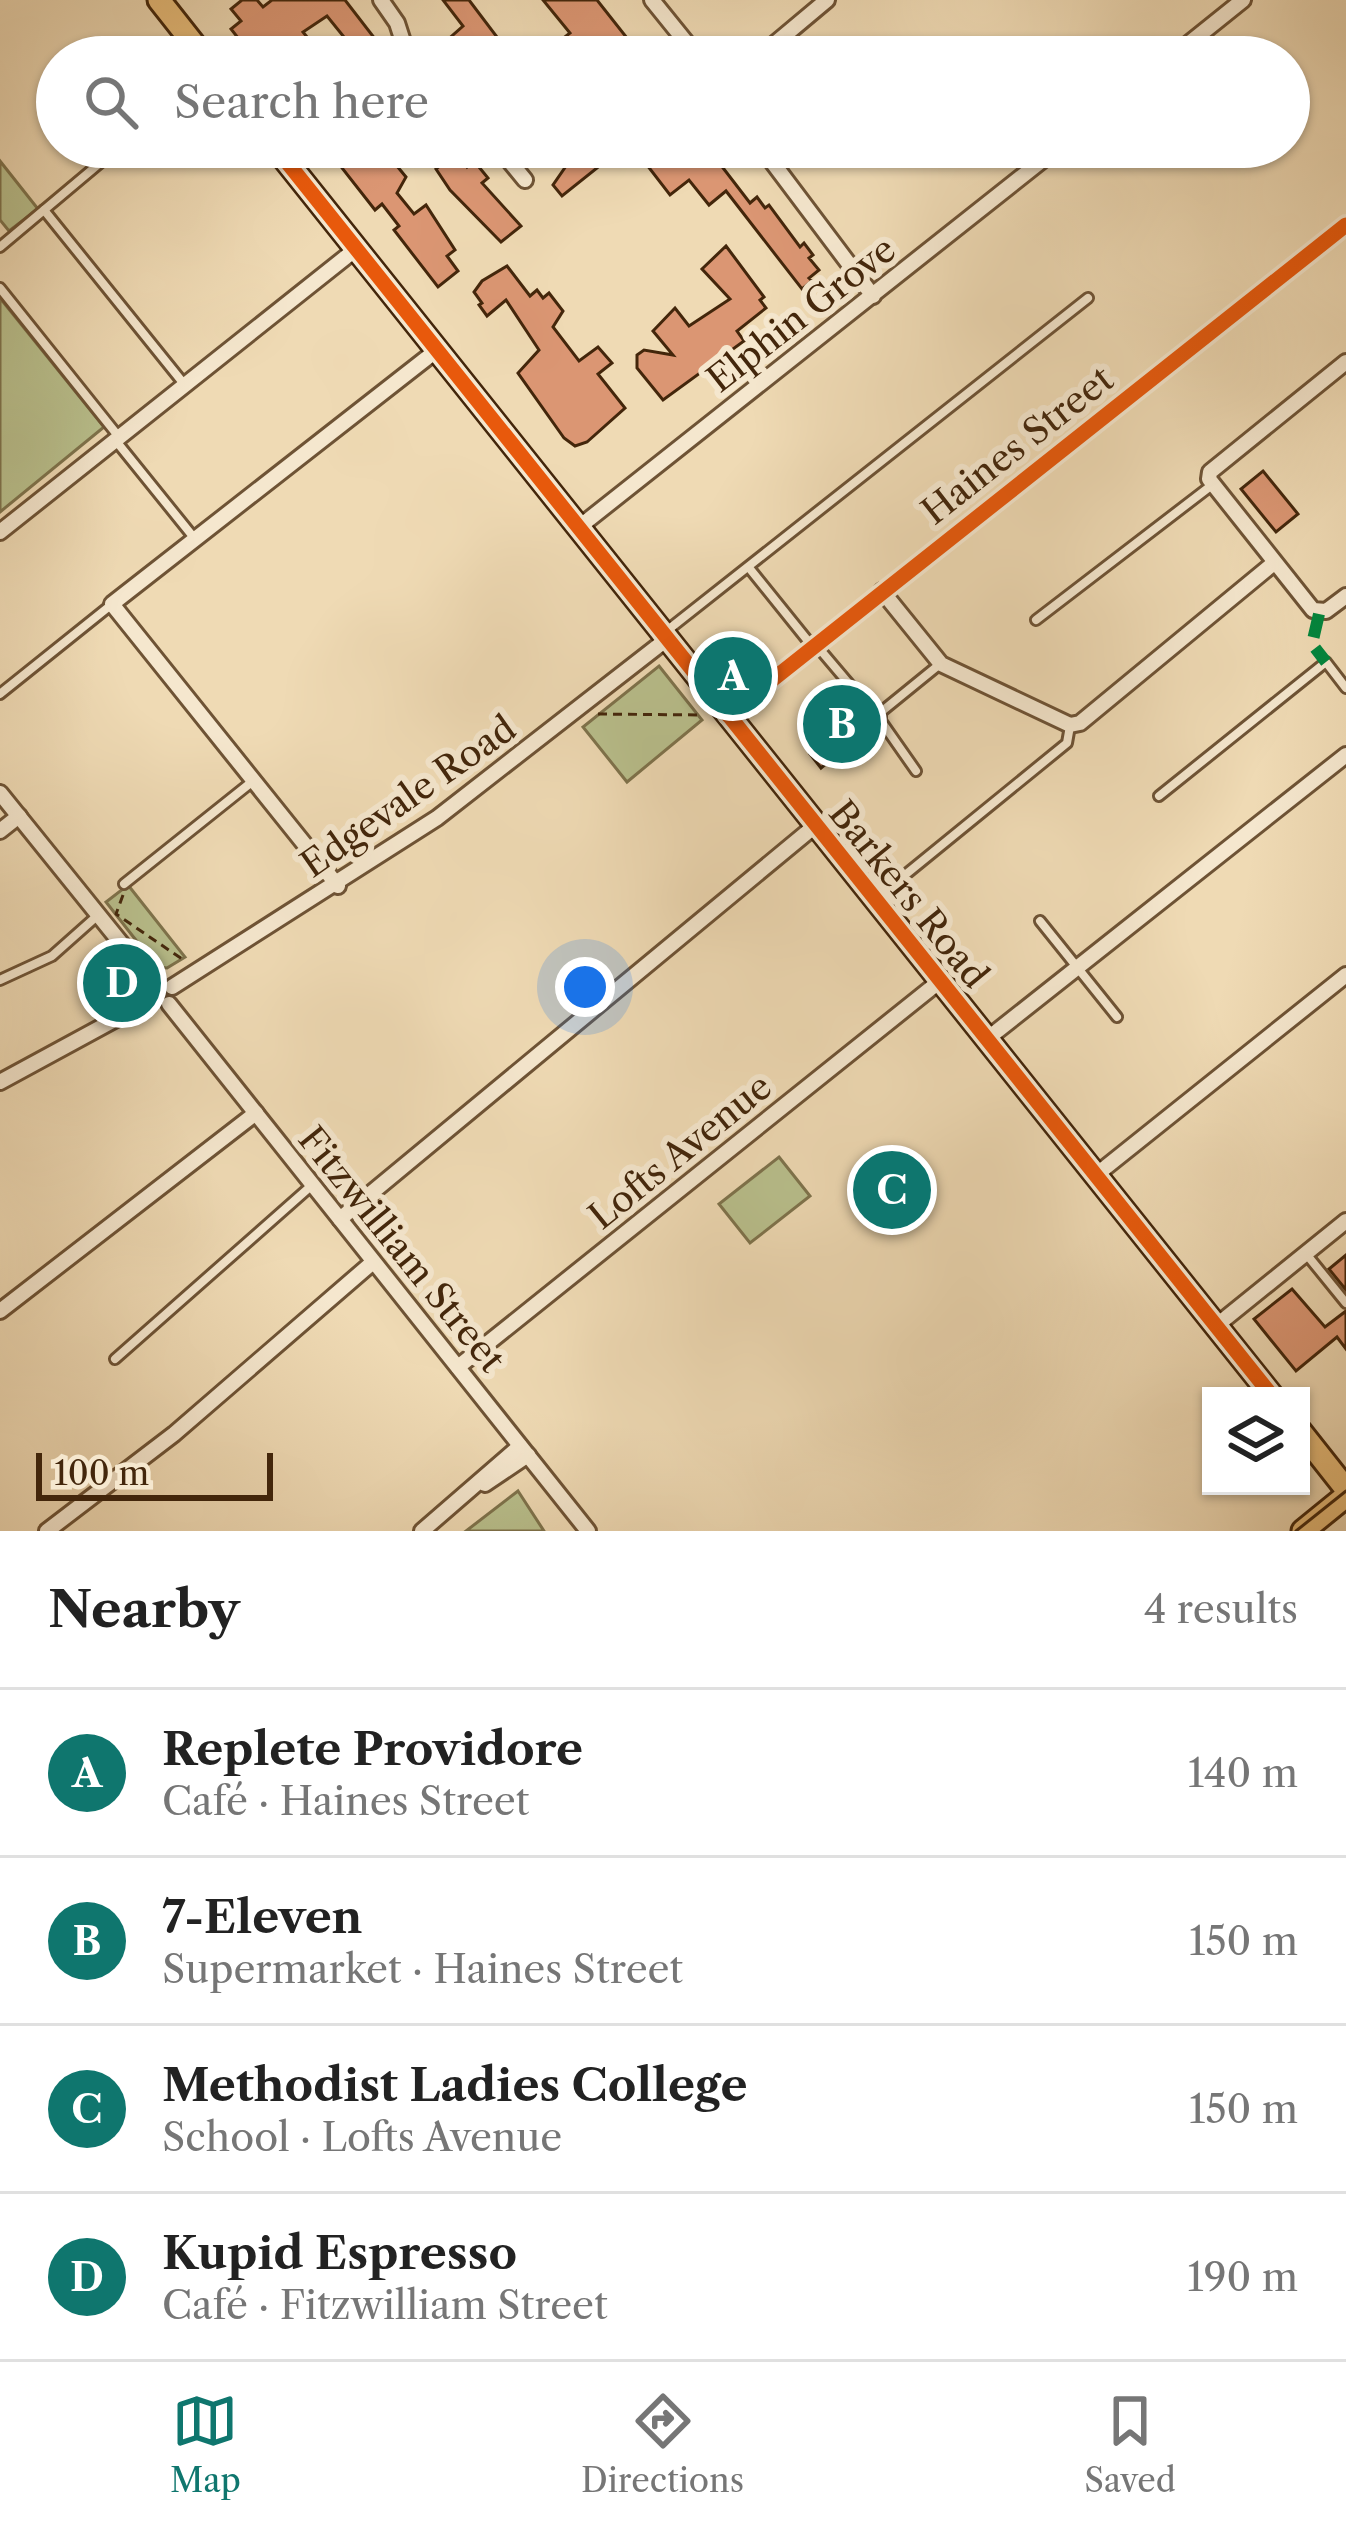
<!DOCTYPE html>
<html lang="en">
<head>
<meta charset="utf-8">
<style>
  :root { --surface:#fff; --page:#f2f2f2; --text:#222; --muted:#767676; --line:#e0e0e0; --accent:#0f766e }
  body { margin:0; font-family:"Libre Caslon Text",serif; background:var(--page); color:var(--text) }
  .controls { position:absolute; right:36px; bottom:36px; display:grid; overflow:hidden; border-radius:0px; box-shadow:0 3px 9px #0004 }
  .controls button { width:108px; height:108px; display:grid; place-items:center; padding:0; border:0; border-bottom:3px solid var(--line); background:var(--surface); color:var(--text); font:60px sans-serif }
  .scale { position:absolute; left:36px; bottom:30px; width:237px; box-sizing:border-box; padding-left:12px; border:6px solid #43260b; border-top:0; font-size:33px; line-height:42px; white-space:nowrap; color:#43260b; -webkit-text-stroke:9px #f5e7ce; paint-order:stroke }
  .you { position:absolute; left:585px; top:987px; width:42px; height:42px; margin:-30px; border:9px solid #fff; border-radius:50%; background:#1a73e8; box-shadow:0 0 0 18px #1a73e833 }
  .badge { display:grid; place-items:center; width:78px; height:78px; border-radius:50%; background:var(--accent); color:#fff; font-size:39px; font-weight:700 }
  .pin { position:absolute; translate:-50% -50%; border:6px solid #fff; box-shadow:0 3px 12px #0006 }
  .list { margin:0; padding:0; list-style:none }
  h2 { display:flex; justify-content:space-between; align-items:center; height:156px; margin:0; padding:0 48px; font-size:51px }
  h2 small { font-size:39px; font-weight:400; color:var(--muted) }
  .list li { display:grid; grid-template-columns:78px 1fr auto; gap:36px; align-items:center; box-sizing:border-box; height:168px; padding:0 48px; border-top:3px solid var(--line) }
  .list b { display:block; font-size:45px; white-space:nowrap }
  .list p { margin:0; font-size:39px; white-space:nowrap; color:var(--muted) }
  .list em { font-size:39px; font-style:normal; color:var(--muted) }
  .icon { flex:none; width:66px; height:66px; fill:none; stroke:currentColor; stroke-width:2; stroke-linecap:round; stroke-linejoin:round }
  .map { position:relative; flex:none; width:1346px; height:1531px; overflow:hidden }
  .search { position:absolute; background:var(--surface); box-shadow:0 3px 9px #0004; left:36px; right:36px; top:36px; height:132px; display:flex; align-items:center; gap:30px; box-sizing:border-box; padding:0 42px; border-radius:66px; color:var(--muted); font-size:45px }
  .sheet { height:828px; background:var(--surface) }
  nav { display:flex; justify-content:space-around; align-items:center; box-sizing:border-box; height:168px; border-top:3px solid var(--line); background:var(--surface); font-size:33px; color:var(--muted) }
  nav a { display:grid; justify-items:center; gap:6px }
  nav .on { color:var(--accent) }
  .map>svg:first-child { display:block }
  .green { fill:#b9c08d; stroke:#7e734c; stroke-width:3 }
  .building { fill:#db9673; stroke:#43260b; stroke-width:3 }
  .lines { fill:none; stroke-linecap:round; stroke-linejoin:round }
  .service-casing { stroke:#6e5335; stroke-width:14 }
  .minor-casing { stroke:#6e5335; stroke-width:20 }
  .primary-casing { stroke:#43260b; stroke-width:27 }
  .path { stroke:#43260b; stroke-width:3; stroke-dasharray:9 6; stroke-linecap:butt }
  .service { stroke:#f5e7ce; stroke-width:8 }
  .minor { stroke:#f5e7ce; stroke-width:14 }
  .primary { stroke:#e8bd7a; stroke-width:21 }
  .tram { stroke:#43260b; stroke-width:3 }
  .quiet { stroke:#00873e; stroke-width:12; stroke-dasharray:24 12; stroke-linecap:butt }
  .cycleway-casing { stroke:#f5e7ce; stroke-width:22 }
  .cycleway { stroke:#e8590c; stroke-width:15 }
  .labels { text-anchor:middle; stroke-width:12; stroke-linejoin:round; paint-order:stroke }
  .street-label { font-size:36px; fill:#43260b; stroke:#f5e7ce }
</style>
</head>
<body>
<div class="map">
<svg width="1346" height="1531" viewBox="0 0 1346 1531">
  <rect width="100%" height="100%" fill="#efdab4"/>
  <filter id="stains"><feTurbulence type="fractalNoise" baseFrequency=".00167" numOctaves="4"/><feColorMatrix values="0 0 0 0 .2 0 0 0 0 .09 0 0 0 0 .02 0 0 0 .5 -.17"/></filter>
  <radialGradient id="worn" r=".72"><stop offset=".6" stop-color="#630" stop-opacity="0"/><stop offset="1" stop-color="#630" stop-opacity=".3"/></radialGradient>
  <!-- green -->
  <g class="green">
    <path d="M0,161l38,48 -29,22 -9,-11z"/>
    <path d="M0,298l104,129 -104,85z"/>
    <path d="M659,666l43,54 -75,62 -44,-55z"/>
    <path d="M128,885l57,72 -18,11 -10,-1 -51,-65z"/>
    <path d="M779,1157l31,39 -60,47 -31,-39z"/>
    <path d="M518,1491l26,40h-78z"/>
  </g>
  <!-- building -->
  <g class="building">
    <path d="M242,0h15l6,7 9,-7h73l34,44 -16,13h-34l19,-15 -21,-26 -24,16 20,25h-70l-22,-28 10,-8 -10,-12z"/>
    <path d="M443,0h26l43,57h-57l-11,-14 19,-17z"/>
    <path d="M543,0h54l45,57h-82l-8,-10 18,-14z"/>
    <path d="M364,147h45l-17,13 14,17 -9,16 17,21 12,-9 29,45 -8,6 11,15 -20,16 -44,-57 5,-4 -17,-22 -7,6 -33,-42z"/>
    <path d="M428,147h23l16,20 7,-6 14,17 -6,5 39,43 -20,16 -51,-52 -14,-21 6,-5z"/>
    <path d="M571,147h26l10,13 -45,36 -9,-11 22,-32z"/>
    <path d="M651,147h56l43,56 7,-6 8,11 4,-3 31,42 4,-4 9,12 -4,3 10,12 -10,8 3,3 -10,8 -76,-98 -17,14 -20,-25 -19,15 -30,-39z"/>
    <path d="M726,246l38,51 -4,3 6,8 -29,23 7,10 -81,59 -26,-32v-13l7,-5 29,5 -20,-24 22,-23 14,18 41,-27 -28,-30z"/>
    <path d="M507,266l23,30 7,-6 6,8 6,-5 14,18 -10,16 26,34 19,-14 14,16 -14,11 27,34 -38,34 -12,4 -11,-8 -46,-65 21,-23 -33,-50 -19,16 -8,-11 3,-2 -8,-11 8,-11z"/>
    <path d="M1263,471l35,43 -22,18 -35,-43z"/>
    <path d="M847,702l11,13 -6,5 11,13 -42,35 -11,-14 26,-20 -12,-12z"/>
    <path d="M1346,1255v35l-17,-21z"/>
    <path d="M1292,1289l33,38 21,-16v38l-9,-12 -41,34 -42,-52z"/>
  </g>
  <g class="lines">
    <!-- service casing -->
    <g class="service-casing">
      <g id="service">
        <path d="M44,210l140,174"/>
        <path d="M0,247l119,-100"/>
        <path d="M0,288l119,149"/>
        <path d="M116,441l79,98"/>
        <path d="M750,569l62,77"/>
        <path d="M1036,620l176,-135"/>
        <path d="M664,633l424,-335"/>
        <path d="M817,646l55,65 9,1 59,-48"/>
        <path d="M0,694l111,-89"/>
        <path d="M881,712v9l35,50"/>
        <path d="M1159,796l167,-134 20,26"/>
        <path d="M124,884l129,-103"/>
        <path d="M878,897l189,-154 3,-17"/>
        <path d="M1040,921l77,96"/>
        <path d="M0,980l52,-24 45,-40"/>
        <path d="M1307,1255l39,48"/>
        <path d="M115,1359l196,-173"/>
      </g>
    </g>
    <!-- minor casing -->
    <g class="minor-casing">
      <g id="minor">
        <path d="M381,0l16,23 11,34"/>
        <path d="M652,0l46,57"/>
        <path d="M759,57l68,-57"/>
        <path d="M1172,57l71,-57"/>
        <path d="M498,147l27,33"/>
        <path d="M761,147l112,149"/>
        <path d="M292,169l28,-22"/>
        <path d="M1346,362l-136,110 -1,7 104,131 13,1 20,-15"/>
        <path d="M578,528l481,-381"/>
        <path d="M0,532l356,-283"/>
        <path d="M882,591l59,73 129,61 10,-2 194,-160"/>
        <path d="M728,715l618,-490"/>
        <path d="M0,793l154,191"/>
        <path d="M0,831l19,-15"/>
        <path d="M338,886l-226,-282 325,-254"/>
        <path d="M172,987l265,-169 230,-179"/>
        <path d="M169,1004l419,527"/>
        <path d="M987,1039l359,-284"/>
        <path d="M0,1082l151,-82"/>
        <path d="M1096,1175l250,-200"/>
        <path d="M340,1219l476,-394"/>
        <path d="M0,1311l256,-198"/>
        <path d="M1216,1326l130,-105"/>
        <path d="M458,1367l482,-386"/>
        <path d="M485,1484l43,-29"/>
        <path d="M47,1531l127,-97 199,-172"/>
        <path d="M422,1531l98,-85"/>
      </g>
    </g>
    <!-- primary casing -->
    <g class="primary-casing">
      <g id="primary">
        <path d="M159,0l45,57"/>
        <path d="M275,147l997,1249"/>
        <path d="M1301,1432l45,57"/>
        <path d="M1303,1531l43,-35"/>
      </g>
    </g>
    <!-- path -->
    <g class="path">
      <path d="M598,714l104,1"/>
      <path d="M123,895l-7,19 66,45"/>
    </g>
    <!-- service -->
    <use href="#service" class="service"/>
    <!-- minor -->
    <use href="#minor" class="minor"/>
    <!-- primary -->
    <use href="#primary" class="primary"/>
    <!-- tram -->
    <path class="tram" d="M1296,1531l50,-40"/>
    <!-- quiet -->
    <path class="quiet" d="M1319,614l-7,30 14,18"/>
    <!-- cycleway casing -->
    <g class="cycleway-casing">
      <g id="cycleway">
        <path d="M275,147l997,1249"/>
        <path d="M728,715l618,-490"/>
      </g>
    </g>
    <!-- cycleway -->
    <use href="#cycleway" class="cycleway"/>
  </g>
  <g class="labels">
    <!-- street labels -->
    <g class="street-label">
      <text transform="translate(801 314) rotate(-38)" y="13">Elphin Grove</text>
      <text transform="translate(1017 445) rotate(-38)" y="13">Haines Street</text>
      <text transform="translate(408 796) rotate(-35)" y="13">Edgevale Road</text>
      <text transform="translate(909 894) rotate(51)" y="13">Barkers Road</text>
      <text transform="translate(680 1151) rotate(-39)" y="13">Lofts Avenue</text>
      <text transform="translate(402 1249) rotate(51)" y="13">Fitzwilliam Street</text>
    </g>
  </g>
  <rect width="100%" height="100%" filter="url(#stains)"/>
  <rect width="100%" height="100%" fill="url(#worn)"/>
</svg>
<div class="controls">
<button><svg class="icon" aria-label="layers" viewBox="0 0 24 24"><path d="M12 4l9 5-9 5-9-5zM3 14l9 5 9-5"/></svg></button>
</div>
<div class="scale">100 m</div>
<div class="you"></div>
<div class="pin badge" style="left:733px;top:676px">A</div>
<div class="pin badge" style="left:842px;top:724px">B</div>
<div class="pin badge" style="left:892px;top:1190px">C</div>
<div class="pin badge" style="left:122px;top:983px">D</div>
<div class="search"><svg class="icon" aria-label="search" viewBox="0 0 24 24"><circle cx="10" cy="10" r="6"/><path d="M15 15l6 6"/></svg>Search here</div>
</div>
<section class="sheet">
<h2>Nearby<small>4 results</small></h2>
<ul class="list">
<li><span class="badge">A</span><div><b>Replete Providore</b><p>Café · Haines Street</p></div><em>140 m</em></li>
<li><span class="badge">B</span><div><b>7-Eleven</b><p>Supermarket · Haines Street</p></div><em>150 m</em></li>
<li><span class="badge">C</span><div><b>Methodist Ladies College</b><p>School · Lofts Avenue</p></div><em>150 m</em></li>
<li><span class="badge">D</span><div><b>Kupid Espresso</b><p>Café · Fitzwilliam Street</p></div><em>190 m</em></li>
</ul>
</section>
<nav>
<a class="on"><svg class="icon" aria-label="map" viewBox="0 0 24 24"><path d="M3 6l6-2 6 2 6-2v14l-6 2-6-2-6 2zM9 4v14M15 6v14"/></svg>Map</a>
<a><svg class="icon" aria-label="directions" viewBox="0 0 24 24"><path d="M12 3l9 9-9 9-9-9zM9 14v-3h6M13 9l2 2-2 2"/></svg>Directions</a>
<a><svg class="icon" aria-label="saved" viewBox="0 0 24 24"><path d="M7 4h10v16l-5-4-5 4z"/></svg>Saved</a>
</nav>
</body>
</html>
